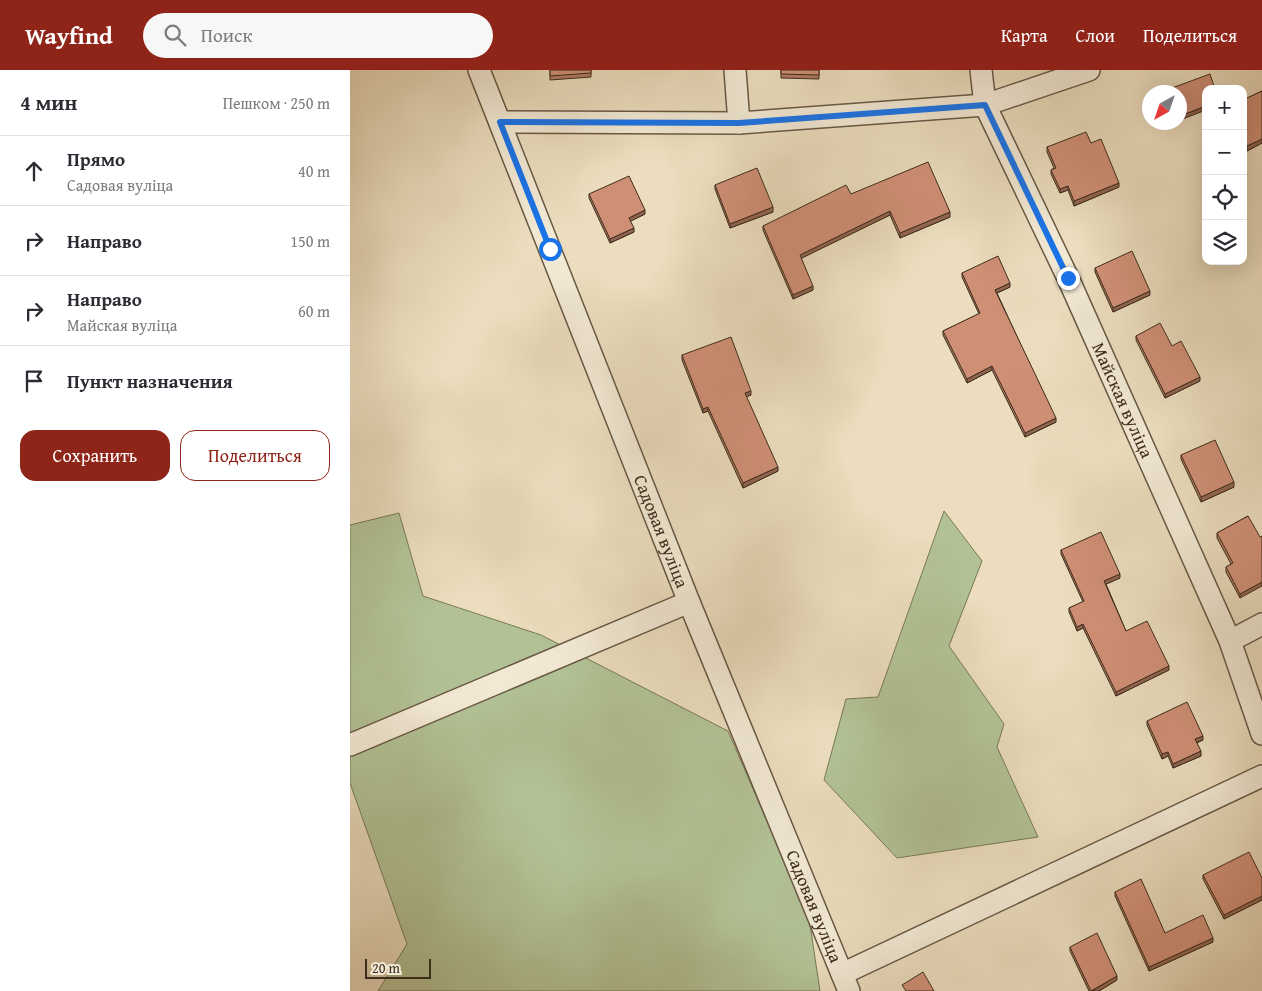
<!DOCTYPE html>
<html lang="ru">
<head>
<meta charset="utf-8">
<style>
  :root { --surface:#fff; --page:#f7f7f7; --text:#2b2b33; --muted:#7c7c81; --line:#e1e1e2; --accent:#8f2418 }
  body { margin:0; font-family:"Gentium Book Plus",serif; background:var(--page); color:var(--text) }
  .controls { position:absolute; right:15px; top:15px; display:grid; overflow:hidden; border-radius:10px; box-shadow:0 5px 20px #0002 }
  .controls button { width:45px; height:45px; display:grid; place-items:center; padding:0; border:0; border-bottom:1px solid var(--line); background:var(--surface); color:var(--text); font:25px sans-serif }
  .compass { position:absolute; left:792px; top:15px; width:45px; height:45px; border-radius:50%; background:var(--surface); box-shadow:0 5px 20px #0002; rotate:220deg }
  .scale { position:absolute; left:15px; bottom:12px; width:66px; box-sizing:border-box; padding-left:5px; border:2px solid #3d2d1d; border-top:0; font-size:14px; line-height:18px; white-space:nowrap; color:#3d2d1d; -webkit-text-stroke:4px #f2e9d5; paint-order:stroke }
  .stop { position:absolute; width:15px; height:15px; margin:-11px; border:4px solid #1a73e8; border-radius:50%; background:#fff }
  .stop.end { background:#1a73e8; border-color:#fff; box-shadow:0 1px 5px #0008 }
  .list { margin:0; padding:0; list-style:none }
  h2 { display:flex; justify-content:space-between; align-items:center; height:65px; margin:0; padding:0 20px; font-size:21px }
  h2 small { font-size:16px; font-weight:400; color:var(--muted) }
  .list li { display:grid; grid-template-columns:32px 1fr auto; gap:15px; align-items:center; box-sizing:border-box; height:70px; padding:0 20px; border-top:1px solid var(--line) }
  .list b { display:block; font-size:19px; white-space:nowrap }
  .list p { margin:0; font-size:16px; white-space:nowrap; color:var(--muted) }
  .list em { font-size:16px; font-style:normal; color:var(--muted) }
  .actions { display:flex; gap:10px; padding:15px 20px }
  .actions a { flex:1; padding:11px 0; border:1px solid var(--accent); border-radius:15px; text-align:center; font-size:18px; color:var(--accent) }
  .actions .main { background:var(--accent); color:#fff }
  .icon { flex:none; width:28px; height:28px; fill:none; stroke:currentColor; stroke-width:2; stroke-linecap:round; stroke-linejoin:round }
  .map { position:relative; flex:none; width:912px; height:921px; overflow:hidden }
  header { display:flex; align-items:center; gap:30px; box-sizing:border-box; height:70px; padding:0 25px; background:var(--accent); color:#fff }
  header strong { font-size:24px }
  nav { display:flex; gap:28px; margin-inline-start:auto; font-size:18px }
  .search { width:350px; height:45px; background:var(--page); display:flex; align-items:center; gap:12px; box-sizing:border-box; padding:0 18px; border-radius:28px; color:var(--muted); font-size:19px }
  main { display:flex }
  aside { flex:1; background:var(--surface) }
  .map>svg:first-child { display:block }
  .green { fill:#b2c295; stroke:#787859 }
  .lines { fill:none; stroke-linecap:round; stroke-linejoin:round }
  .minor-casing { stroke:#685945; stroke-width:24 }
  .minor { stroke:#f2e9d5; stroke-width:21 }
  .wall { fill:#b27b65; stroke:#3d2d1d }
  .shaded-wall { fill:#916452; stroke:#3d2d1d }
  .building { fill:#cf8f75; stroke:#3d2d1d }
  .route { stroke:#1a73e8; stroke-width:6 }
  .labels { text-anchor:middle; stroke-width:4; stroke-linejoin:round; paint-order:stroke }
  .street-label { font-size:18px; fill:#3d2d1d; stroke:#f2e9d5 }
</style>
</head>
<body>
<header>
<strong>Wayfind</strong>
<div class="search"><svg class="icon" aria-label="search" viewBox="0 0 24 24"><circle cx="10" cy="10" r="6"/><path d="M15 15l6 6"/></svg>Поиск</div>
<nav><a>Карта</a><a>Слои</a><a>Поделиться</a></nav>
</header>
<main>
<aside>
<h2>4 мин<small>Пешком · 250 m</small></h2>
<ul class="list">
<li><svg class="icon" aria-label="ahead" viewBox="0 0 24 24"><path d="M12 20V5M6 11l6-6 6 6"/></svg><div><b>Прямо</b><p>Садовая вуліца</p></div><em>40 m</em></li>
<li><svg class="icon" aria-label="right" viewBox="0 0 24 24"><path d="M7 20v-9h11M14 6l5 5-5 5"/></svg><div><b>Направо</b></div><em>150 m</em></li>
<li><svg class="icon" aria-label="right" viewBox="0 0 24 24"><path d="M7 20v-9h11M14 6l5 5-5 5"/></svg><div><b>Направо</b><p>Майская вуліца</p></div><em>60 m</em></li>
<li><svg class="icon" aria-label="arrive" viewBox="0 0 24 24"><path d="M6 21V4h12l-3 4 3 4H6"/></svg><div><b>Пункт назначения</b></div></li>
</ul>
<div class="actions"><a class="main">Сохранить</a><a>Поделиться</a></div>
</aside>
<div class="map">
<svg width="912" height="921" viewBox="0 0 912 921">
  <rect width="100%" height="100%" fill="#ebddbe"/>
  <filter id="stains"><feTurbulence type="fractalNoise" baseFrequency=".004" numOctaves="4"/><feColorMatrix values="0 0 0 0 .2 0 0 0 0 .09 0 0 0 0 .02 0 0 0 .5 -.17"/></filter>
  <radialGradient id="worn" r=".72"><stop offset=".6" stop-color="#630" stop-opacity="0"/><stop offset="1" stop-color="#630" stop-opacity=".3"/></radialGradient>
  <!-- green -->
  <g class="green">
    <path d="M594,441l38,50 -33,85 55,78 -7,23 41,90 -141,21 -73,-78 22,-81 32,-2z"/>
    <path d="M49,443l24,83 118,39 187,96 81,187 11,73h-442l29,-47 -57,-161v-258z"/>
  </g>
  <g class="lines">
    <!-- minor casing -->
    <g class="minor-casing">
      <g id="minor">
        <path id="s1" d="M129,0l210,532 160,389"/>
        <path d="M385,0l4,53"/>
        <path id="s2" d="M631,0l4,35 83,173 162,363 32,93"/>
        <path d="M150,52l239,1 246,-18 104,-35"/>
        <path d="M880,571l32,-17"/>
        <path d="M0,675l339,-143"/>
        <path d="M492,904l420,-198"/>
      </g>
    </g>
    <!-- minor -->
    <use href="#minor" class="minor"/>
  </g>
  <!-- wall -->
  <g class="wall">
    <path d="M200,0h41v7l-41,3z"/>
    <path d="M431,0h38v9l-38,-1z"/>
    <path d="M912,21v52l-15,8 -4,-8v-43z"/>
    <path d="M741,73l28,44 -45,19 -6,-16 -8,3 -9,-19v-4l3,-2 -7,-16v-5z"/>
    <path d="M365,115l58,27 -43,16 -15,-39z"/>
    <path d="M239,124l56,20 -15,7 4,11 -24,11 -21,-45z"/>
    <path d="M501,124l99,23 -50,21 -10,-23 -89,43 12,32 -20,9 -30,-69v-4z"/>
    <path d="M745,198l55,27 -37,17 -18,-40z"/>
    <path d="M612,203l48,14 -13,6 59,129 -31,15 -33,-67 -25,13 -24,-48v-4l36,-17 -17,-37z"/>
    <path d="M786,266l36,10 28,35 -35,17 -29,-58z"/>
    <path d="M332,285l69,40 -5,2 32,74 -35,17 -35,-77 -5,2 -21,-53z"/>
    <path d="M831,385l53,32 -33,15 -20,-43z"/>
    <path d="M898,446l-8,82 -14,-26v-5l5,-3 -14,-26v-5z"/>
    <path d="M711,480l59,28 -14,6 20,47 43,39 -53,26 -33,-68 -6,3 -8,-19v-4l14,-6 -22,-48z"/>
    <path d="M797,651l56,19 -6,3 4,13 -28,12 -5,-12 -6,3 -15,-34z"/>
    <path d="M853,805l59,3v22l-38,19 -21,-40z"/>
    <path d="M765,822l50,41 48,9 -64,29 -34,-75z"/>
    <path d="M720,877l47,33 -18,11h-10l-19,-40z"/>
  </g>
  <!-- shaded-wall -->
  <g class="shaded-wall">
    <path d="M856,36v4l-26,10v-4z"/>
    <path d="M814,52h8l-8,4z"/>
    <path d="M912,69v4l-15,8v-5z"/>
    <path d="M769,113v4l-45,19v-5z"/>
    <path d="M718,116v4l-8,3v-4z"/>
    <path d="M423,137v5l-43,16v-4z"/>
    <path d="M295,140v4l-16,8v-4z"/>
    <path d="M540,141v4l-90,44v-4z"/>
    <path d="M600,142v5l-50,21v-5z"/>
    <path d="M284,158v4l-24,11v-4z"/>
    <path d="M660,213v4l-15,7v-4z"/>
    <path d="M463,216v4l-20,9v-4z"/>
    <path d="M800,221v4l-37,17v-4z"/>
    <path d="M642,296v4l-25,13v-4z"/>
    <path d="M850,307v4l-35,17v-4z"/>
    <path d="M401,321v4l-6,2v-4z"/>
    <path d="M358,337v4l-5,2v-4z"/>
    <path d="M706,348v4l-31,15v-4z"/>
    <path d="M428,397v4l-35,17v-5z"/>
    <path d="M884,412v5l-33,15v-5z"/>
    <path d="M770,504v4l-16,7v-4z"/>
    <path d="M912,512v4l-22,12v-4z"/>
    <path d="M733,554v4l-6,3v-4z"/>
    <path d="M819,596v4l-53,26v-4z"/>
    <path d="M853,666v4l-8,3v-4z"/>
    <path d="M851,681v5l-28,12v-4z"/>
    <path d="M818,682v4l-6,3v-5z"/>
    <path d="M912,826v4l-38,19v-4z"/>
    <path d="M863,868v4l-64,29v-4z"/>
    <path d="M767,906v4l-18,11h-7z"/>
  </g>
  <!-- building -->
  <g class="building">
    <path d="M200,0h41v3l-41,3z"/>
    <path d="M431,0h38v5l-38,-1z"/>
    <path d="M860,4l5,15h-9v17l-26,10v-24h-19z"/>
    <path d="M912,21v48l-15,7 -4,-7v-39z"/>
    <path d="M736,62l5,11 10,-4 18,44 -45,18 -6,-15 -8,3 -9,-19 5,-2 -9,-21z"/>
    <path d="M578,92l22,50 -50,21 -10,-22 -90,44 13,31 -20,9 -30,-69 83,-41 5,9z"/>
    <path d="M407,98l16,39 -43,17 -15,-39z"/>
    <path d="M279,106l16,34 -16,8 5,10 -24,11 -21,-45z"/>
    <path d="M782,181l18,40 -37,17 -18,-40z"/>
    <path d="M648,186l12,27 -15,7 61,128 -31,15 -33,-67 -25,13 -24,-48 37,-18 -18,-40z"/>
    <path d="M810,253l12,23 9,-5 19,36 -35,17 -29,-58z"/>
    <path d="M381,267l20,54 -6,2 33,74 -35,16 -35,-76 -5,2 -21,-54z"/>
    <path d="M865,370l19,42 -33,15 -20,-42z"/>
    <path d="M898,446l12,21 2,-1v46l-22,12 -14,-27 7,-4 -16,-30z"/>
    <path d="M751,462l19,42 -16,7 22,50 21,-10 22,45 -53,26 -33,-68 -6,3 -8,-19 15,-7 -23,-51z"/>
    <path d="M837,632l16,34 -8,3 6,12 -28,13 -5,-12 -6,2 -15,-33z"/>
    <path d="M899,782l13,26v18l-38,19 -21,-40z"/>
    <path d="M791,809l24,54 38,-18 10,23 -64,29 -34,-75z"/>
    <path d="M747,863l20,43 -26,15 -21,-44z"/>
    <path d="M573,902l11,19h-28l-4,-6z"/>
  </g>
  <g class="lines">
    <!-- route -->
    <path class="route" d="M200,179l-50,-127 239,1 246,-18 83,173"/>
  </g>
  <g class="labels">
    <!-- street labels -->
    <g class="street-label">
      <text dy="6" stroke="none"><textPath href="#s2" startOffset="361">Майская вуліца</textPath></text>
      <text dy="6" stroke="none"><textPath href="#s1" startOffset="496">Садовая вуліца</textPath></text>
      <text dy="6" stroke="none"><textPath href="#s1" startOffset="901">Садовая вуліца</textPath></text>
    </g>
  </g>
  <rect width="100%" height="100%" filter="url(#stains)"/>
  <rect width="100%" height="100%" fill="url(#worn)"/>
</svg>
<div class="controls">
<button>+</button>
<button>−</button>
<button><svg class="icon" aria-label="locate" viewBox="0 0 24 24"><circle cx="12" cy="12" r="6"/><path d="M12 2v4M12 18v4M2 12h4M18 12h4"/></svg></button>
<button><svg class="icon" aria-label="layers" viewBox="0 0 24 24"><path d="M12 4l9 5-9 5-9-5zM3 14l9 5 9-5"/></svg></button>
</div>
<svg class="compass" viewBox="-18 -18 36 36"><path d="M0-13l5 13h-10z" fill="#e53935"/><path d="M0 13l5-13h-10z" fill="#7c7c81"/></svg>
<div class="scale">20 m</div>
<div class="stop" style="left:200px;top:179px"></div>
<div class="stop end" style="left:718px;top:208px"></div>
</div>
</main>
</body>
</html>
